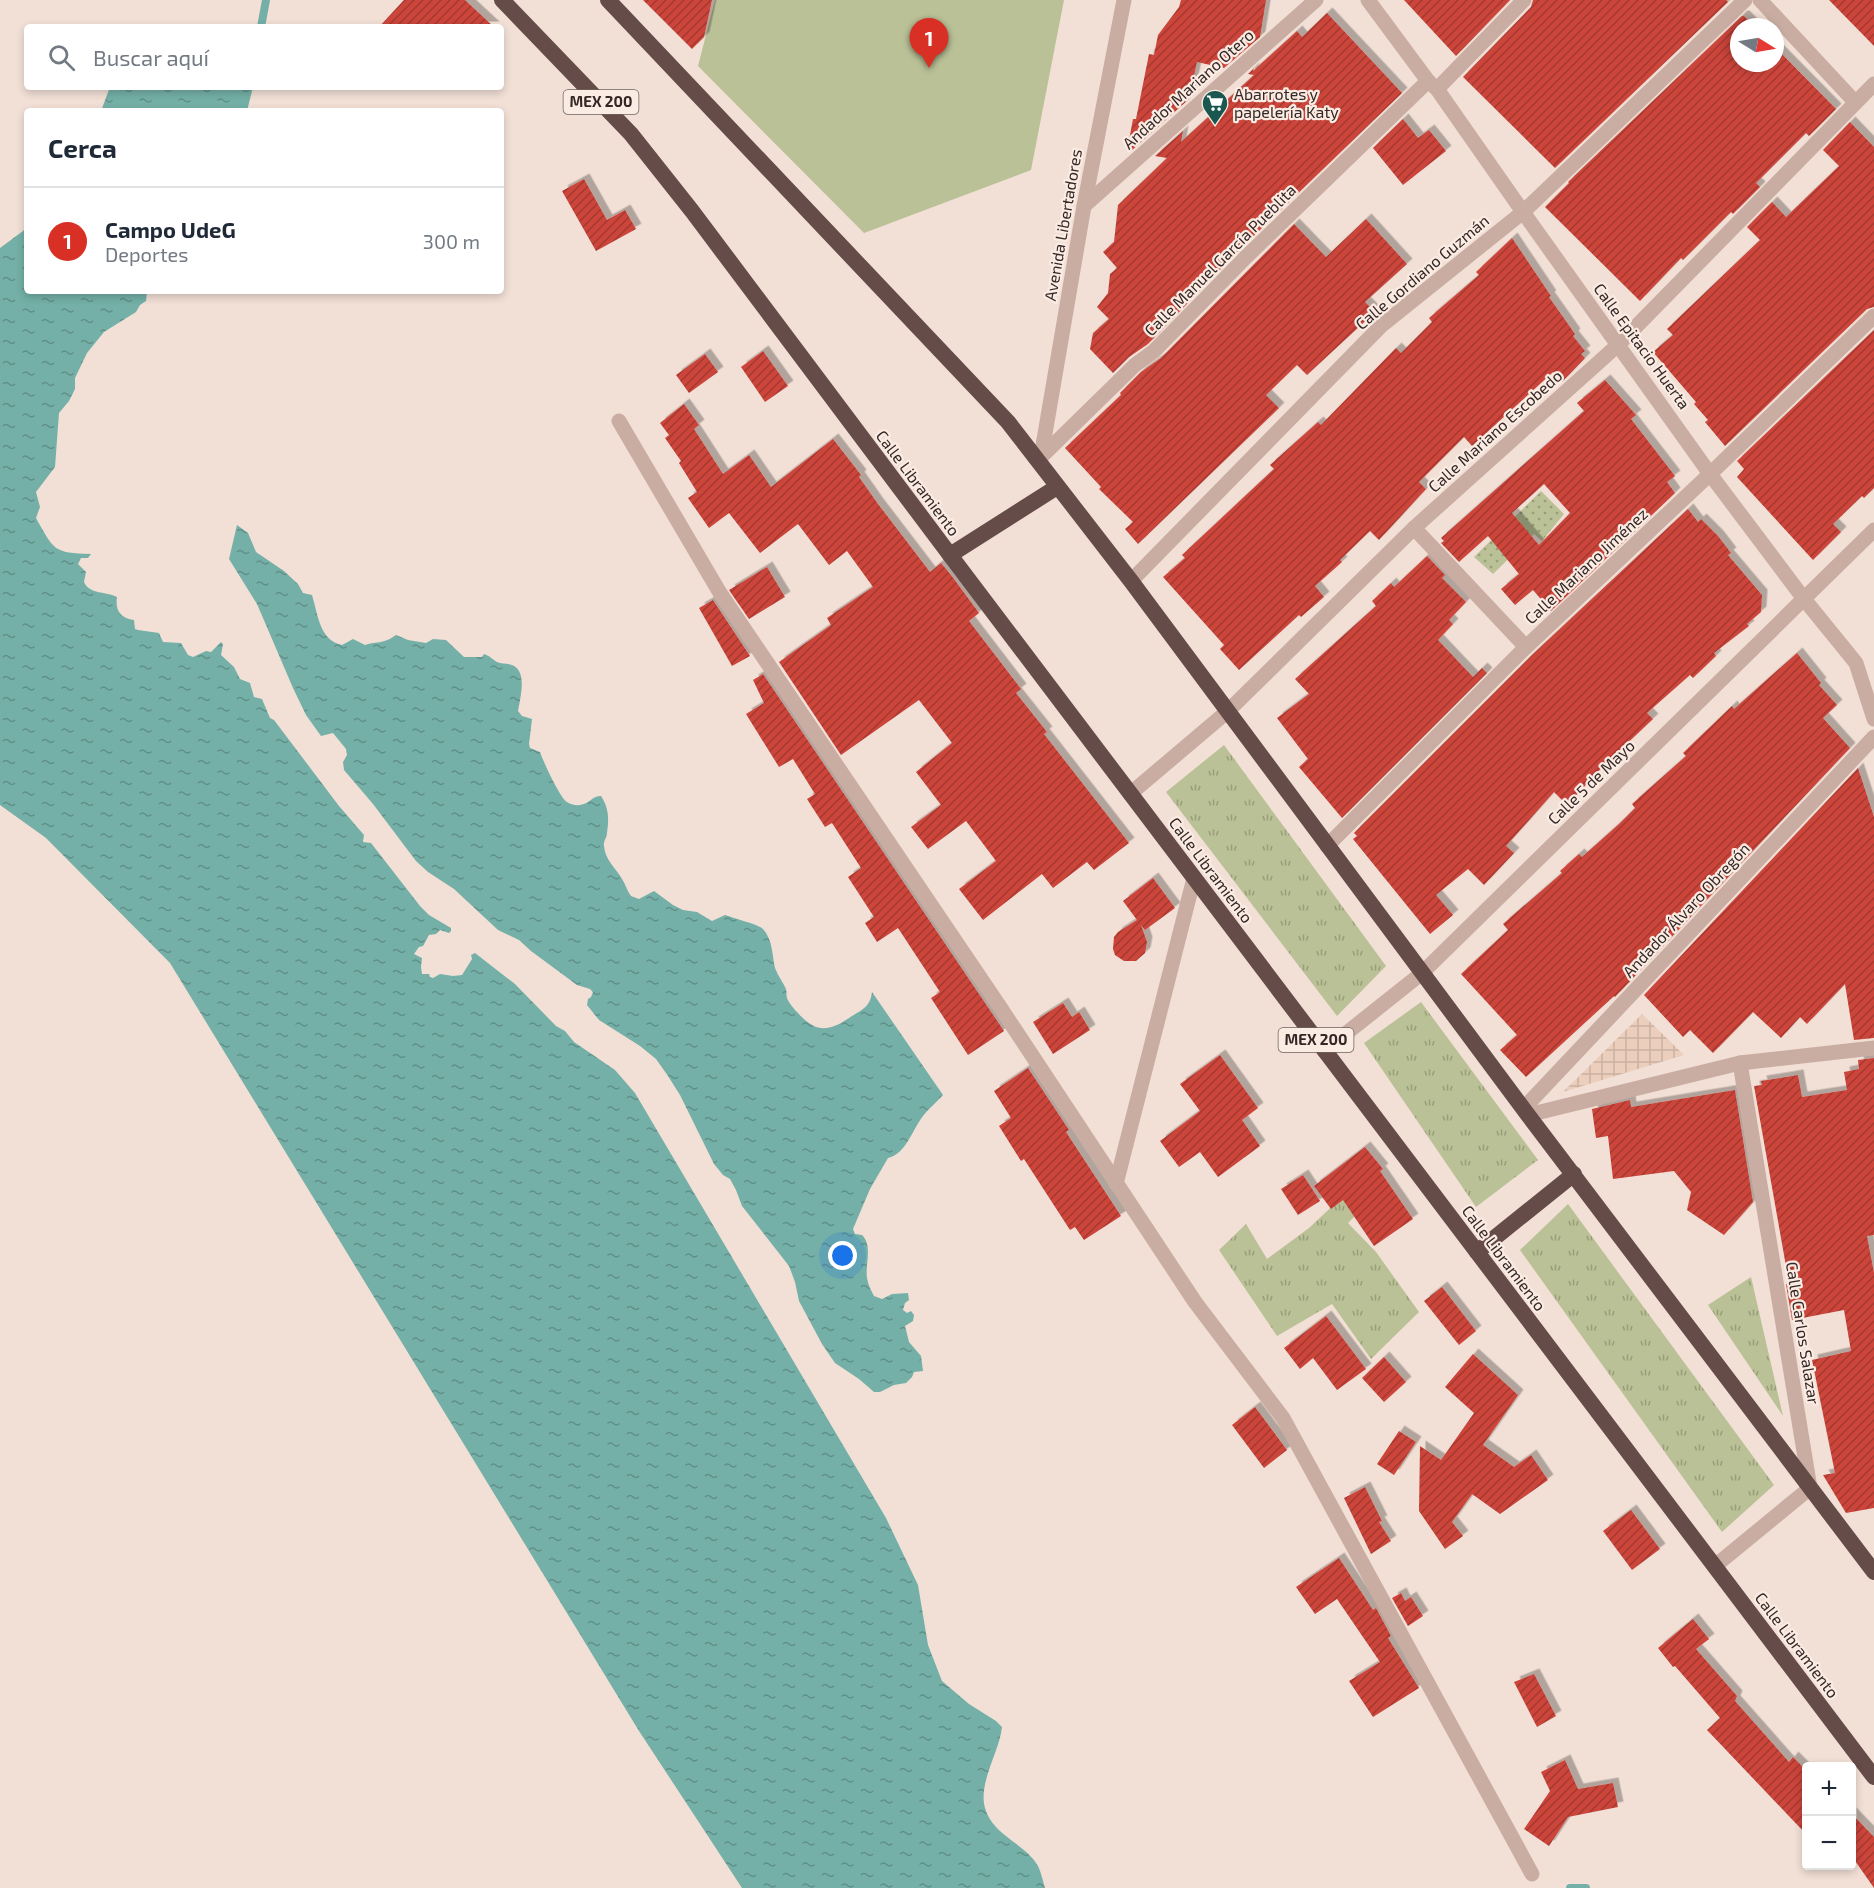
<!DOCTYPE html>
<html lang="es">
<head>
<meta charset="utf-8">
<style>
  :root { --surface:#fff; --page:#f6f6f7; --text:#1f2937; --muted:#747a83; --line:#e0e1e3; --accent:#d93025 }
  body { margin:0; font-family:"Exo 2",sans-serif; background:var(--page); color:var(--text) }
  .controls { position:absolute; right:18px; bottom:18px; display:grid; overflow:hidden; border-radius:6px; box-shadow:0 3px 9px #0003 }
  .controls button { width:54px; height:54px; display:grid; place-items:center; padding:0; border:0; border-bottom:2px solid var(--line); background:var(--surface); color:var(--text); font:30px sans-serif }
  .compass { position:absolute; left:1730px; top:18px; width:54px; height:54px; border-radius:50%; background:var(--surface); box-shadow:0 3px 9px #0003; rotate:101deg }
  .you { position:absolute; left:843px; top:1256px; width:21px; height:21px; margin:-15px; border:4px solid #fff; border-radius:50%; background:#1a73e8; box-shadow:0 0 0 9px #1a73e833 }
  .badge { display:grid; place-items:center; width:39px; height:39px; border-radius:50%; background:var(--accent); color:#fff; font-size:20px; font-weight:700 }
  .pin { position:absolute; translate:-50% -50px; filter:drop-shadow(0 2px 3px #0008) }
  .pin::after { content:''; position:absolute; top:32px; width:21px; height:18px; background:inherit; clip-path:polygon(0 0,100% 0,50% 100%) }
  .list { margin:0; padding:0; list-style:none }
  h2 { display:flex; justify-content:space-between; align-items:center; height:78px; margin:0; padding:0 24px; font-size:26px }
  h2 small { font-size:20px; font-weight:400; color:var(--muted) }
  .list li { display:grid; grid-template-columns:39px 1fr auto; gap:18px; align-items:center; box-sizing:border-box; height:108px; padding:0 24px; border-top:2px solid var(--line) }
  .list b { display:block; font-size:22px; white-space:nowrap }
  .list p { margin:0; font-size:20px; white-space:nowrap; color:var(--muted) }
  .list em { font-size:20px; font-style:normal; color:var(--muted) }
  .icon { flex:none; width:33px; height:33px; fill:none; stroke:currentColor; stroke-width:2; stroke-linecap:round; stroke-linejoin:round }
  .map { position:relative; flex:none; width:1874px; height:1888px; overflow:hidden }
  .search { position:absolute; background:var(--surface); box-shadow:0 3px 9px #0003; left:24px; top:24px; width:480px; height:66px; display:flex; align-items:center; gap:15px; box-sizing:border-box; padding:0 21px; border-radius:6px; color:var(--muted); font-size:22px }
  .panel { position:absolute; background:var(--surface); box-shadow:0 3px 9px #0003; left:24px; top:108px; width:480px; height:186px; border-radius:6px }
  .map>svg:first-child { display:block }
  .grass { fill:url(#grass-dots) }
  .park { fill:url(#park-tufts) }
  .pitch { fill:#bac196 }
  .plaza { fill:url(#plaza-grid) }
  .water { fill:url(#water-ripples) }
  .lines { fill:none; stroke-linecap:round; stroke-linejoin:round }
  .stream { stroke:#74b0a7; stroke-width:8 }
  .building { fill:url(#building-hatch); fill-rule:evenodd; filter:url(#shadow) }
  .minor { stroke:#caada2; stroke-width:15 }
  .trunk { stroke:#664c48; stroke-width:16 }
  .labels { text-anchor:middle; stroke-width:4.5; stroke-linejoin:round; paint-order:stroke }
  .shield { fill:#faebe3; stroke:#6f625e; stroke-width:1.5 }
  .shield-label { font-size:15px; font-weight:bold; fill:#342725 }
  .street-label { font-size:16px; fill:#342725; stroke:#faebe3 }
  .poi-label { font-size:16px; fill:#342725; stroke:#faebe3; text-anchor:start }
</style>
</head>
<body>
<div class="map">
<svg width="1874" height="1888" viewBox="0 0 1874 1888">
  <defs>
    <pattern id="grass-dots" width="8" height="8" patternUnits="userSpaceOnUse" patternTransform="scale(1.5)"><rect width="8" height="8" fill="#bac196"/><path d="M2 2h.1M6 6h.1" fill="none" stroke="#989d7a" stroke-width="1.8" stroke-linecap="round"/></pattern>
    <pattern id="park-tufts" width="24" height="20" patternUnits="userSpaceOnUse" patternTransform="scale(1.5)"><rect width="24" height="20" fill="#bac196"/><path d="M3 7l-1-3M5 7V3M7 7l1-3M15 17l-1-3M17 17v-4M19 17l1-3" fill="none" stroke="#989d7a"/></pattern>
    <pattern id="plaza-grid" width="8" height="8" patternUnits="userSpaceOnUse" patternTransform="scale(1.5)"><rect width="8" height="8" fill="#ebcebc"/><path d="M0 4h8M4 0v8" fill="none" stroke="#cab1a1"/></pattern>
    <pattern id="water-ripples" width="26" height="14" patternUnits="userSpaceOnUse" patternTransform="scale(1.5)"><rect width="26" height="14" fill="#74b0a7"/><path d="M2 4q2-2 4 0t4 0M15 11q2-2 4 0t4 0" fill="none" stroke="#608f88"/></pattern>
    <pattern id="building-hatch" width="6" height="6" patternUnits="userSpaceOnUse" patternTransform="scale(1.5)"><rect width="6" height="6" fill="#cb443b"/><path d="M-1 1l2-2M0 6l6-6M5 7l2-2" fill="none" stroke="#a63931"/></pattern>
    <filter id="shadow"><feDropShadow dx="5.5" dy="-5.5" stdDeviation="0" flood-color="#0004"/></filter>
  </defs>
  <rect width="100%" height="100%" fill="#f2e0d6"/>
  <!-- grass -->
  <path class="grass" d="M1541,491l23,23 -22,27 -8,-7 -41,40 -19,-17z"/>
  <!-- park -->
  <g class="park">
    <path d="M1224,745l162,221 -49,50 -171,-224z"/>
    <path d="M1421,1002l117,158 -62,47 -112,-164z"/>
    <path d="M1376,1165l11,19 -39,39 28,29 43,60 -48,47 -39,-55 -55,32 -58,-86 27,-26 21,35 42,-31z"/>
    <path d="M1568,1204l206,281 -52,47 -202,-282z"/>
    <path d="M1751,1277l32,139 -75,-111z"/>
  </g>
  <!-- pitch -->
  <path class="pitch" d="M715,0h349l-33,170 -167,63 -166,-167z"/>
  <!-- plaza -->
  <path class="plaza" d="M1642,1014l42,41 -121,37z"/>
  <!-- water -->
  <g class="water">
    <path d="M110,87h143l-6,24h-146z"/>
    <path d="M27,226v65h124l-4,1 -1,9 -6,4 -4,7 -32,20 -17,21 -12,25v11l-6,12 -10,12 -4,54 -19,25 4,15 -4,11c18,32 17,35 55,36l-3,4h-7l-3,6 8,8 -2,10c6,13 22,9 33,15 -2,13 3,21 17,23l1,9 3,1 21,3 4,9 18,1 7,12 5,2 13,-6 5,1 10,-10 2,2 -2,11 13,12 6,12 10,4 4,14 8,2 8,19 4,2 65,86 25,29 -1,7 8,1 49,63 9,9 22,13v3l-2,2 -9,-3 -4,4 -7,1 -6,11 -4,1 -5,7 8,4 -1,9 1,7h7l1,3 3,1 7,-4 13,2 9,-1 10,-16 -1,-4 4,-2 40,31 41,42 9,5 9,11 41,28 20,23 251,425 32,67 10,60 14,36 27,23 27,17 6,6c-3,26 -24,56 -17,81 8,28 40,35 53,58 3,6 5,15 7,22h-303l-103,-157 -469,-768 -124,-125 -46,-33v-557l23,-17z"/>
    <path d="M237,525l11,8 8,19 28,19 14,13 5,9 9,2c6,19 7,45 30,50l11,-6 12,6c13,-4 19,-1 31,-10l12,5 18,3 7,-4 13,1 18,17h18l2,-3c6,2 8,5 13,8 4,2 10,1 15,3 16,6 8,34 6,46l4,5 10,3 -3,25 1,4 10,4c3,9 20,46 27,50 3,2 9,4 13,3 9,-1 12,-9 21,-9 8,12 8,23 6,37 0,5 -4,8 -3,13 1,14 12,22 18,33 4,6 5,12 9,17l8,3 15,-8 19,14 10,5 14,2 15,9 13,-6c8,3 35,10 38,14 10,11 9,26 12,39 3,8 8,14 11,21 1,3 0,6 1,9 2,5 7,11 11,15 18,20 30,19 51,5 12,-8 21,-10 23,-26l71,103c-6,7 -14,13 -20,21 -11,14 -17,38 -35,42l-18,31 -17,40 2,5 7,1c11,11 3,29 5,43 1,7 4,12 7,18l8,3 10,-5 16,-1 1,7 -4,3 -2,7 4,3 4,-2 3,4 -1,6 -8,5 4,16 12,14 2,15 -9,1 -2,5 -6,6 -12,2 -14,7h-6l-15,-13 -24,-16 -13,-19 -23,-43 -4,-19 -6,-16 -47,-60 -6,-16 -6,-11 -7,-4 -9,-11 -34,-69 -12,-19 -12,-17 -16,-13 -41,-26 -12,-15 1,-6 3,-2 2,-5 -3,-3 -13,-4 -46,-34 -12,-11 -21,-10 -44,-41 -26,-17 -12,-11 -43,-57 -29,-34 -1,-8 4,-7 -1,-6 -13,-16 -12,3 -15,-21 -13,-27 -36,-84 -28,-45z"/>
  </g>
  <g class="lines">
    <!-- stream -->
    <g class="stream">
      <path d="M261,27l5,-27"/>
      <path d="M1570,1888h16"/>
    </g>
  </g>
  <!-- building -->
  <g class="building">
    <path d="M404,0h61l29,27h-115z"/>
    <path d="M643,0h69l-8,37 -12,12z"/>
    <path d="M1181,0h85l-6,37 -36,31 -27,-6 -8,37 -58,52h-4l6,-32h3l13,-65 5,1 4,-20 21,-28z"/>
    <path d="M1404,0h106l-54,56z"/>
    <path d="M1533,0h193l2,2 -173,166 -92,-91 68,-70z"/>
    <path d="M1829,0h45v46z"/>
    <path d="M1327,13l75,80 -164,158 -90,93 -19,13 -16,16 -23,-24 3,-16 16,-14 -12,-12 11,-14 2,-19 7,-6 -14,-16 11,-10 4,-37 49,-47 -12,-2 28,-25 -2,11 73,-67 -6,-1 6,-6 -1,3 44,-40 5,6z"/>
    <path d="M1742,16h2l11,11h-16v36h36v-16l61,62 -27,27 -3,-3 -50,50 4,4 -27,27 -2,-2 -48,48 -2,-2 -41,43 -95,-94 24,-24 -1,-1z"/>
    <path d="M1403,119l15,19 11,-8 17,21 -43,34 -30,-37z"/>
    <path d="M1850,122l24,25v160l-7,2 -142,137 -20,-24 3,-2 -14,-16 2,-2 -43,-50 20,-17 -6,-6 93,-89 -13,-13 25,-25 14,15 53,-51 -16,-16z"/>
    <path d="M584,179l23,41 18,-10 11,19 -40,22 -34,-60z"/>
    <path d="M1366,219l41,45 -42,38 10,10 -68,63 -10,-10 -31,30 13,13 -141,136 -13,-15 8,-7 -34,-33 2,-2 -36,-39 56,-53 -1,-2 21,-21 20,-14 133,-134 32,33z"/>
    <path d="M1512,238l39,58 -2,1 26,37 -2,2 12,15 -4,3 4,4 -23,24 -9,-10 -81,74 -8,-9 -45,45 7,7 -47,51 -9,-9 -30,29 2,2 -27,24 9,11 -23,20 -2,-2 -60,55 -19,-21 4,-4 -61,-68 22,-19 -3,-3 92,-86 -4,-4 48,-43 3,3 75,-77 5,5 31,-31 -3,-4 50,-43 -3,-3z"/>
    <path d="M1874,330v158l-10,10 -2,-2 -29,28 8,8 -28,28 -76,-83 7,-8 -7,-8z"/>
    <path d="M763,351l25,35 -23,16 -24,-35z"/>
    <path d="M705,354l13,18 -29,21 -13,-18z"/>
    <path d="M1605,380l31,35 -5,4 44,57 -8,6 8,11 -124,118 -18,-21 -18,15 -14,-16 18,-15 -31,-38 -29,26 -18,-19 3,-2 -3,-3 143,-127 -7,-8zM1544,484l26,29 -31,32 -27,-32z"/>
    <path d="M684,404l15,21 -5,4 29,45 26,-19 22,32 62,-48 28,36 -2,2 19,27 52,68 11,-9 10,12 28,38 -10,8 52,68 -5,4 31,39 -3,2 85,109 -35,27 -7,-8 -34,26 -11,-14 -59,46 -24,-31 37,-28 -30,-40 -38,28 -17,-22 30,-22 -25,-33 36,-29 -33,-43 -78,55 -62,-93 52,-37 -4,-7 46,-31 -26,-36 -18,14 -31,-41 -38,29 -31,-40 -20,15 -21,-30 9,-6 -18,-29 2,-2 -16,-23 4,-3 -9,-12z"/>
    <path d="M1688,509l10,13 3,-3 17,17 13,17 -3,2 34,40 -1,17 -14,12 2,2 -35,27 2,3 -23,22 -3,-3 -43,38 6,6 -35,33 -1,-1 -50,54 -13,-13 -48,54 8,7 -30,32 -16,-16 -32,26 17,20 -23,19 -77,-95 4,-3 -3,-3 179,-179z"/>
    <path d="M1427,556l18,19 -3,3 24,24 -17,18 4,4 -15,16 35,37 9,-9 5,5 -145,145 -43,-51 9,-8 -31,-41 32,-24 -14,-15 81,-73 -4,-5 19,-18 3,4z"/>
    <path d="M767,567l18,30 -36,22 -20,-29z"/>
    <path d="M713,600l37,56 -18,10 -33,-58z"/>
    <path d="M1797,653l24,30 -2,2 18,20 -14,13 27,30 -235,249 -1,-1 -88,81 -26,-27 17,-15 -56,-61 47,-44 -5,-6 59,-51 -2,-2 19,-17 3,3 37,-33 16,-16 -3,-4 54,-48 -3,-3 49,-47 2,3z"/>
    <path d="M763,674l241,357 -36,24 -37,-57 9,-6 -42,-64 -21,14 -12,-19 9,-6 -26,-40 13,-9 -29,-45 -7,4 -18,-28 8,-5 -22,-35 -14,8 -33,-53 18,-11 -11,-23z"/>
    <path d="M1858,768l16,49v221l-20,2 -9,-56 -38,40 -7,-7 -19,21 -28,-26 -40,41 -23,-23 -7,7 -39,-42z"/>
    <path d="M1153,878l22,30 -30,22 -4,-5 6,17 -2,11 -9,8h-12l-9,-6 -2,-6 1,-12 4,-5 19,-12 -14,-19z"/>
    <path d="M1063,1003l9,14 7,-5 11,18 -37,24 -20,-32z"/>
    <path d="M1220,1055l38,53 -16,12 18,26 -42,31 -18,-25 -21,15 -19,-26 40,-30 -20,-27z"/>
    <path d="M1874,1058v177l-7,1 7,37v235l-28,5 -23,-38 12,-2 -23,-113 39,-9 -7,-41 -52,10 -6,-36 3,-1 -35,-197 8,-1 -1,-4 37,-6 4,22 45,-7 -3,-18 15,-3 -1,-9z"/>
    <path d="M1028,1068l41,62 -3,2 55,84 -37,24 -9,-13 -5,3 -46,-71 -3,2 -22,-35 12,-8 -17,-27z"/>
    <path d="M1735,1090l18,112 -29,33 -37,-25 4,-18 -17,-21 -61,8 -5,-43 -12,2 -4,-29 38,-9 1,7z"/>
    <path d="M1365,1147l18,22 -3,2 33,48 -39,27 -31,-46 -12,9 -17,-23z"/>
    <path d="M1303,1175l17,26 -22,14 -17,-26z"/>
    <path d="M1442,1287l34,44 -17,14 -35,-44z"/>
    <path d="M1326,1316l40,53 -29,21 -24,-32 -13,11 -16,-21z"/>
    <path d="M1473,1354l45,41 -35,50 31,22 17,-12 17,25 -48,34 -28,-20 -20,28 11,14 -18,13 -26,-38 1,-65 21,14 33,-47 -29,-26z"/>
    <path d="M1384,1357l22,25 -22,20 -22,-24z"/>
    <path d="M1255,1407l32,43 -23,18 -32,-43z"/>
    <path d="M1399,1431l17,11 -22,33 -17,-11z"/>
    <path d="M1365,1487l17,34 -3,1 12,19 -20,13 -27,-56z"/>
    <path d="M1631,1510l29,39 -28,21 -29,-39z"/>
    <path d="M1339,1558l34,52 3,-2 15,28 -3,2 31,50 -46,29 -24,-36 31,-19 -43,-63 -22,15 -19,-27z"/>
    <path d="M1401,1593l4,8 6,-4 12,19 -15,10 -16,-28z"/>
    <path d="M1693,1619l16,20 -13,10 41,47 -2,5 54,61 4,-5 13,13v64l-99,-104 13,-12 -45,-52 -2,1 -15,-19z"/>
    <path d="M1534,1674l22,42 -19,11 -23,-45z"/>
    <path d="M1565,1760l13,29 35,-6 5,24 -50,10 -19,29 -25,-17 26,-38 -9,-19z"/>
    <path d="M1851,1813l23,24v51l-23,-33z"/>
  </g>
  <g class="lines">
    <!-- minor -->
    <g class="minor">
      <path d="M1368,0l60,81 9,8 86,123 187,262 94,125 52,64 18,56"/>
      <path d="M1760,0l95,102"/>
      <path d="M1437,89l87,-89"/>
      <path d="M1084,206l232,-206"/>
      <path d="M619,421l101,172 280,414 195,295 88,116 249,456"/>
      <path d="M1041,457l43,-251 40,-206"/>
      <path d="M1035,458l6,-1 94,-92 19,-14 91,-93 183,-177"/>
      <path d="M1414,528l112,119"/>
      <path d="M1131,581l250,-255 142,-114 222,-212"/>
      <path d="M1130,794l98,-83 186,-183 205,-184 255,-260"/>
      <path d="M1327,846l199,-199 184,-173 164,-158"/>
      <path d="M1324,1051l98,-78 452,-443"/>
      <path d="M1524,1108l350,-371"/>
      <path d="M1528,1115l212,-52 134,-15"/>
      <path d="M1116,1184l78,-306"/>
      <path d="M1715,1566l95,-78 -70,-425"/>
    </g>
    <!-- trunk -->
    <g class="trunk">
      <path d="M502,0l129,134 61,77 258,344 924,1222"/>
      <path d="M608,0l400,422 123,159 397,534 346,457"/>
      <path d="M950,555l107,-68"/>
      <path d="M1477,1252l97,-78"/>
    </g>
  </g>
  <!-- icons -->
  <defs>
    <g id="supermarket-pin" transform="scale(1.35)"><path d="M0 17L-7.5 6A9.5 9.5 0 1 1 7.5 6Z" fill="#195750" stroke="#faebe3"/><path d="M-6-5.5h2.5l.6 2H6L4.5 2H-2.5L-4.4-4H-6ZM-1.5 3.2a1.3 1.3 0 1 0 .1 0ZM3 3.2a1.3 1.3 0 1 0 .1 0Z" fill="#fff"/></g>
  </defs>
  <g fill-rule="evenodd">
    <use href="#supermarket-pin" x="1215" y="103"/>
  </g>
  <g class="labels">
    <!-- shield labels -->
    <g class="shield">
      <rect x="563.5" y="90" width="75" height="24" rx="4.5"/>
      <rect x="1278.5" y="1028" width="75" height="24" rx="4.5"/>
    </g>
    <g class="shield-label">
      <text x="601" y="107">MEX 200</text>
      <text x="1316" y="1045">MEX 200</text>
    </g>
    <!-- street labels -->
    <g class="street-label">
      <text transform="translate(1188 89) rotate(-42)" y="6">Andador Mariano Otero</text>
      <text transform="translate(1063 225) rotate(-80)" y="6">Avenida Libertadores</text>
      <text transform="translate(1220 260) rotate(-45)" y="6">Calle Manuel García Pueblita</text>
      <text transform="translate(1422 272) rotate(-40)" y="6">Calle Gordiano Guzmán</text>
      <text transform="translate(1642 346) rotate(54)" y="6">Calle Epitacio Huerta</text>
      <text transform="translate(1495 431) rotate(-42)" y="6">Calle Mariano Escobedo</text>
      <text transform="translate(918 483) rotate(53)" y="6">Calle Libramiento</text>
      <text transform="translate(1586 566) rotate(-43)" y="6">Calle Mariano Jiménez</text>
      <text transform="translate(1591 782) rotate(-44)" y="6">Calle 5 de Mayo</text>
      <text transform="translate(1211 870) rotate(53)" y="6">Calle Libramiento</text>
      <text transform="translate(1686 910) rotate(-47)" y="6">Andador Álvaro Obregón</text>
      <text transform="translate(1504 1258) rotate(53)" y="6">Calle Libramiento</text>
      <text transform="translate(1803 1333) rotate(81)" y="6">Calle Carlos Salazar</text>
      <text transform="translate(1797 1645) rotate(53)" y="6">Calle Libramiento</text>
    </g>
    <!-- poi labels -->
    <g class="poi-label">
      <text x="1234" y="100">Abarrotes y<tspan x="1234" dy="18">papelería Katy</tspan></text>
    </g>
  </g>
</svg>
<div class="controls">
<button>+</button>
<button>−</button>
</div>
<svg class="compass" viewBox="-18 -18 36 36"><path d="M0-13l5 13h-10z" fill="#e53935"/><path d="M0 13l5-13h-10z" fill="#747a83"/></svg>
<div class="you"></div>
<div class="pin badge" style="left:929px;top:68px">1</div>
<div class="search"><svg class="icon" aria-label="search" viewBox="0 0 24 24"><circle cx="10" cy="10" r="6"/><path d="M15 15l6 6"/></svg>Buscar aquí</div>
<section class="panel">
<h2>Cerca<small></small></h2>
<ul class="list">
<li><span class="badge">1</span><div><b>Campo UdeG</b><p>Deportes</p></div><em>300 m</em></li>
</ul>
</section>
</div>
</body>
</html>
